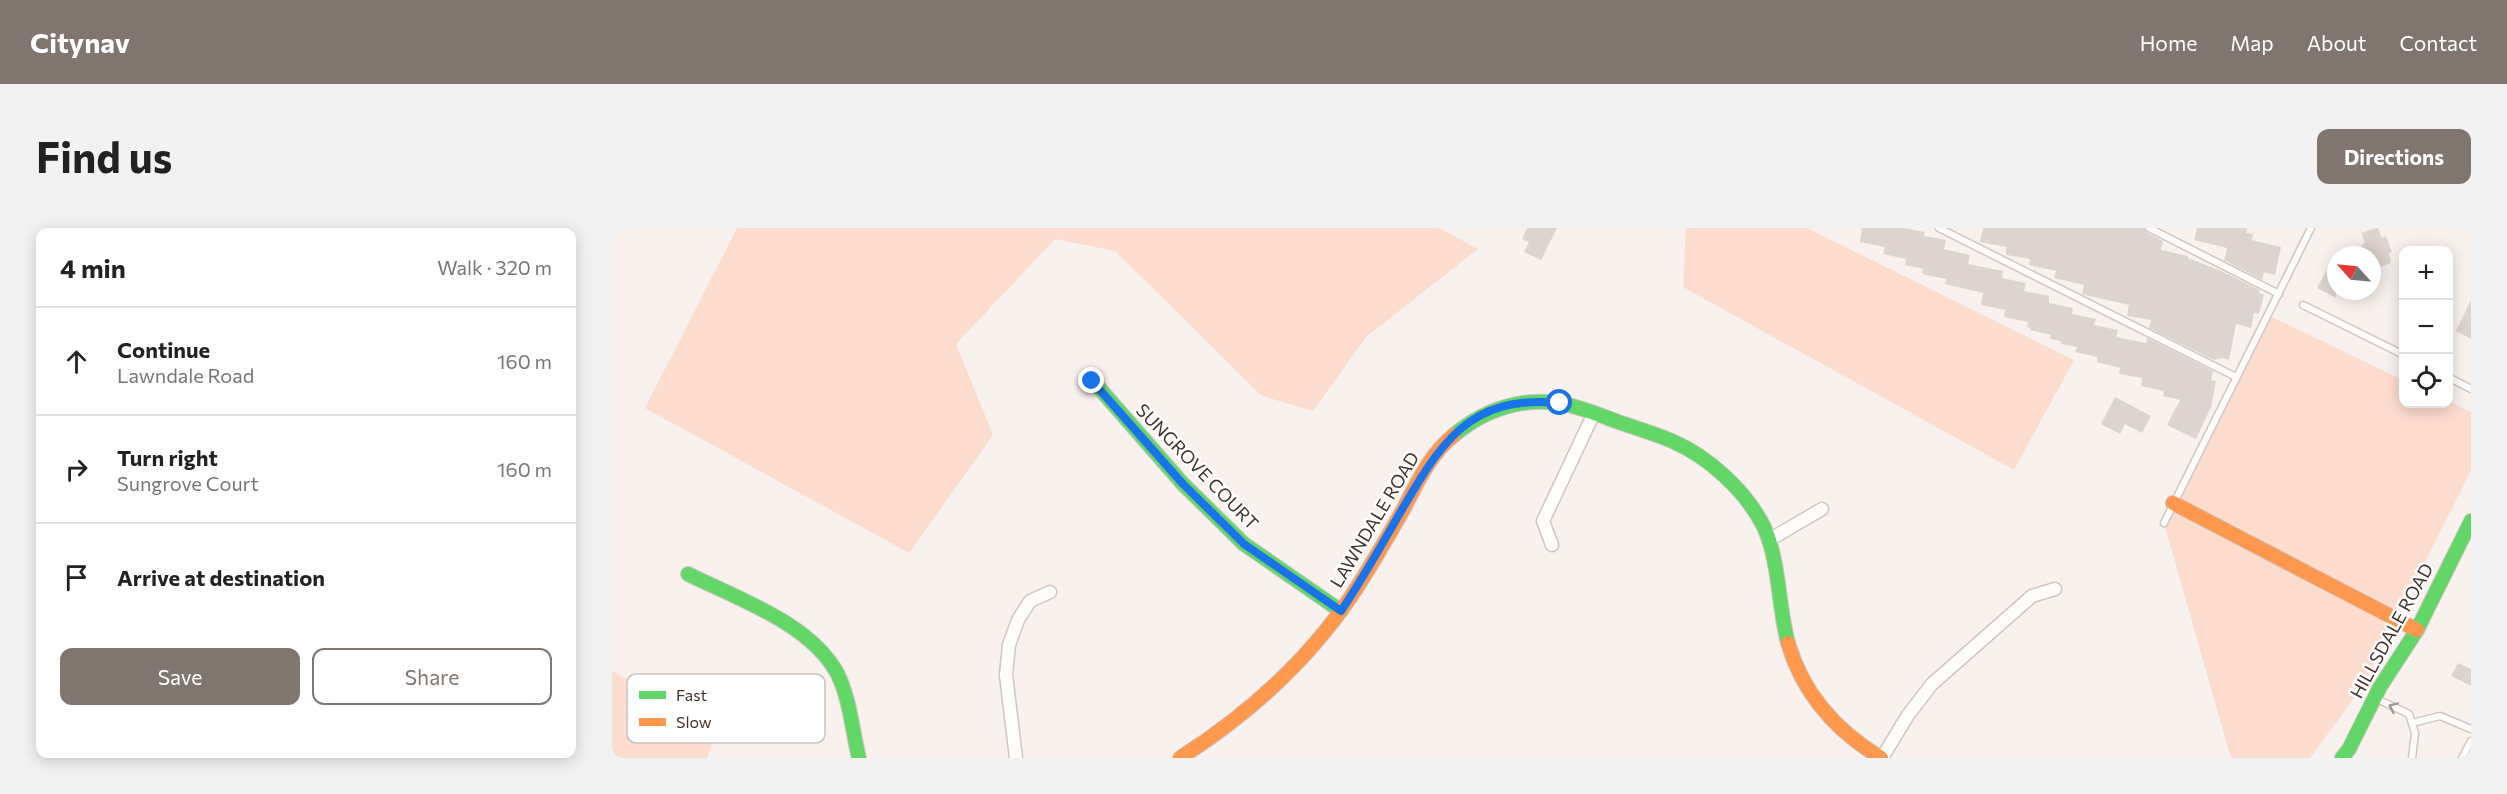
<!DOCTYPE html>
<html lang="en">
<head>
<meta charset="utf-8">
<style>
  :root { --surface:#fff; --page:#f2f2f2; --text:#222; --muted:#767676; --line:#e0e0e0; --accent:#81756f }
  body { margin:0; font-family:Commissioner,sans-serif; background:var(--page); color:var(--text) }
  .controls { position:absolute; right:18px; top:18px; display:grid; overflow:hidden; border-radius:12px; box-shadow:0 3px 15px #0003 }
  .controls button { width:54px; height:54px; display:grid; place-items:center; padding:0; border:0; border-bottom:2px solid var(--line); background:var(--surface); color:var(--text); font:30px sans-serif }
  .compass { position:absolute; left:1715px; top:18px; width:54px; height:54px; border-radius:50%; background:var(--surface); box-shadow:0 3px 15px #0003; rotate:297deg }
  .stop { position:absolute; width:18px; height:18px; margin:-14px; border:4px solid #1a73e8; border-radius:50%; background:#fff }
  .stop.end { background:#1a73e8; border-color:#fff; box-shadow:0 2px 6px #0008 }
  .list { margin:0; padding:0; list-style:none }
  h2 { display:flex; justify-content:space-between; align-items:center; height:78px; margin:0; padding:0 24px; font-size:26px }
  h2 small { font-size:20px; font-weight:400; color:var(--muted) }
  .list li { display:grid; grid-template-columns:39px 1fr auto; gap:18px; align-items:center; box-sizing:border-box; height:108px; padding:0 24px; border-top:2px solid var(--line) }
  .list b { display:block; font-size:22px; white-space:nowrap }
  .list p { margin:0; font-size:20px; white-space:nowrap; color:var(--muted) }
  .list em { font-size:20px; font-style:normal; color:var(--muted) }
  .actions { display:flex; gap:12px; padding:18px 24px }
  .actions a { flex:1; padding:14px 0; border:2px solid var(--accent); border-radius:12px; text-align:center; font-size:21px; color:var(--accent) }
  .actions .main { background:var(--accent); color:#fff }
  .icon { flex:none; width:33px; height:33px; fill:none; stroke:currentColor; stroke-width:2; stroke-linecap:round; stroke-linejoin:round }
  .map { position:relative; flex:none; width:1859px; height:530px; overflow:hidden; border-radius:12px }
  header { display:flex; align-items:center; gap:36px; box-sizing:border-box; height:84px; padding:0 30px; background:var(--accent); color:#fff }
  header strong { font-size:28px }
  nav { display:flex; gap:33px; margin-inline-start:auto; font-size:21px }
  .intro { display:flex; align-items:center; justify-content:space-between; box-sizing:border-box; height:144px; padding:0 36px }
  h1 { margin:0; font-size:42px }
  .button { padding:15px 27px; border-radius:12px; background:var(--accent); color:#fff; font-size:21px; font-weight:700 }
  main { display:flex; gap:36px; padding:0 36px }
  aside { flex:1; background:var(--surface); border-radius:12px; box-shadow:0 3px 15px #0003 }
  .map>svg:first-child { display:block }
  .green { fill:#fcdccd }
  .building { fill:#ded4cf }
  .lines { fill:none; stroke-linecap:round; stroke-linejoin:round }
  .lane-casing { stroke:#d0c6c1; stroke-width:9 }
  .street-casing { stroke:#d0c6c1; stroke-width:15 }
  .fast-casing { stroke:#d0c6c1; stroke-width:16 }
  .slow-casing { stroke:#d0c6c1; stroke-width:16 }
  .lane { stroke:#fefdfc; stroke-width:6 }
  .street { stroke:#fefdfc; stroke-width:12 }
  .fast { stroke:#63d668; stroke-width:14 }
  .slow { stroke:#ff974d; stroke-width:14 }
  .oneway { stroke:#9f9894 }
  .route { stroke:#1a73e8; stroke-width:8 }
  .labels { text-anchor:middle; stroke-width:5; stroke-linejoin:round; paint-order:stroke }
  .street-label { font-size:18px; fill:#40322b; stroke:#fff }
  .key { fill:#fff; stroke:#c6c2bf; stroke-width:1.5 }
  .key-label { font-size:16px; fill:#40322b }
</style>
</head>
<body>
<header>
<strong>Citynav</strong>
<nav><a>Home</a><a>Map</a><a>About</a><a>Contact</a></nav>
</header>
<div class="intro"><h1>Find us</h1><a class="button">Directions</a></div>
<main>
<aside>
<h2>4 min<small>Walk · 320 m</small></h2>
<ul class="list">
<li><svg class="icon" aria-label="ahead" viewBox="0 0 24 24"><path d="M12 20V5M6 11l6-6 6 6"/></svg><div><b>Continue</b><p>Lawndale Road</p></div><em>160 m</em></li>
<li><svg class="icon" aria-label="right" viewBox="0 0 24 24"><path d="M7 20v-9h11M14 6l5 5-5 5"/></svg><div><b>Turn right</b><p>Sungrove Court</p></div><em>160 m</em></li>
<li><svg class="icon" aria-label="arrive" viewBox="0 0 24 24"><path d="M6 21V4h12l-3 4 3 4H6"/></svg><div><b>Arrive at destination</b></div></li>
</ul>
<div class="actions"><a class="main">Save</a><a>Share</a></div>
</aside>
<div class="map">
<svg width="1859" height="530" viewBox="0 0 1859 530">
  <rect width="100%" height="100%" fill="#f9f1ed"/>
  <!-- green -->
  <g class="green">
    <path d="M125,0h702l39,21 -112,88 -53,74 -51,-15 -147,-145 -60,-12 -99,105 37,91 -84,118 -264,-145z"/>
    <path d="M1074,0h121l267,132 -60,110 -331,-183z"/>
    <path d="M1656,87l135,65 1,24h44l1,-3 22,11v59l-108,215 -53,72h-79l-67,-235z"/>
    <path d="M0,443l105,59 -10,28h-95z"/>
  </g>
  <!-- building -->
  <g class="building">
    <path d="M915,0h30l-16,32 -17,-8 5,-10 -7,-3z"/>
    <path d="M1250,0h41l22,4 -1,4 22,4 -2,9 26,6 -2,9 35,7 -1,7 24,5 -2,8 25,5v7l24,5 -1,6 24,5 -2,6 24,5 -2,7 30,6 1,-5 66,33 -2,9 5,1 -5,26 -15,32 -29,-14 13,-25 -17,-4 1,-5 -23,-5 1,-8 -23,-4 1,-6 -23,-6 1,-5 -23,-5 2,-5 -16,-3v-3l-11,-2 1,-4 -21,-5v-2l-3,-1 1,-5 -24,-5 1,-7 -24,-5 2,-12 -38,-9 2,-5 -22,-4 -3,-2 1,-4 -18,-4 1,-6 -23,-5 2,-7 -25,-5z"/>
    <path d="M1371,0h161l3,5 16,8 -2,9 27,6v2l33,13 39,19 -1,3 5,2 -5,19 -5,-1 -3,15 -15,-4 -7,36 -7,-2 -8,2 -65,-32 2,-8 -24,-4 2,-11 -44,-10 -3,-1 2,-9 -30,-7 2,-7 -27,-6 1,-6 -24,-4v-8l-26,-5z"/>
    <path d="M1585,0h50l-1,5 7,1 -1,6 29,7 -6,28 -11,-3 -2,8 -38,-20 3,-12 -33,-8z"/>
    <path d="M1764,0h2l4,10 4,-2 6,16 -3,1 2,10 -19,7v-15h-31l21,-9v-2l3,-1 -4,-10z"/>
    <path d="M1724,25v45l-19,-10z"/>
    <path d="M1859,72v39l-15,-8z"/>
    <path d="M1503,169l36,19 -9,17 -17,-9 -5,10 -19,-10z"/>
    <path d="M1846,435l13,6v17l-20,-10z"/>
  </g>
  <g class="lines">
    <!-- lane casing -->
    <g class="lane-casing">
      <g id="lane">
        <path d="M1327,0l297,149"/>
        <path d="M1537,0l130,66"/>
        <path d="M1691,77l101,50"/>
        <path d="M1836,149l23,12"/>
        <path d="M1552,295l147,-295"/>
        <path d="M1765,471l32,15 6,19 -3,25"/>
        <path d="M1800,495l28,-7 31,13"/>
        <path d="M1850,530l9,-17"/>
      </g>
    </g>
    <!-- street casing -->
    <g class="street-casing">
      <g id="street">
        <path d="M1157,312l53,-31"/>
        <path d="M940,317l-9,-24 51,-108"/>
        <path d="M404,530l-10,-83 3,-30 9,-25 12,-19 20,-9"/>
        <path d="M1270,530l26,-43 24,-31 100,-88 23,-7"/>
      </g>
    </g>
    <!-- fast casing -->
    <g class="fast-casing">
      <g id="fast">
        <path d="M481,153l90,103 61,60 97,67"/>
        <path d="M842,207c23,-19 49,-31 79,-33 30,-2 56,9 83,19 19,7 38,12 56,20 37,16 74,50 92,86 16,36 14,79 24,116"/>
        <path d="M76,346c48,24 122,49 149,99 13,25 15,57 22,85"/>
        <path d="M1730,530l7,-9 31,-62 37,-57 54,-109"/>
      </g>
    </g>
    <!-- slow casing -->
    <g class="slow-casing">
      <g id="slow">
        <path d="M1561,275l244,127"/>
        <path d="M1176,415c15,51 48,88 93,115"/>
        <path d="M568,530c75,-48 140,-108 186,-185 13,-21 25,-42 37,-63 14,-27 27,-56 51,-75"/>
      </g>
    </g>
    <!-- lane -->
    <use href="#lane" class="lane"/>
    <!-- street -->
    <use href="#street" class="street"/>
    <!-- fast -->
    <use href="#fast" class="fast"/>
    <!-- slow -->
    <use href="#slow" class="slow"/>
  </g>
  <!-- one-way arrows -->
  <defs><path id="oneway-chevron" d="M-2-3.5L2.5 0L-2 3.5" fill="none" stroke-width="1.6" stroke-linecap="round" stroke-linejoin="round" transform="scale(1.5)"/></defs>
  <use class="oneway" href="#oneway-chevron" transform="translate(1781 479) rotate(-155)"/>
  <g class="lines">
    <!-- route -->
    <path class="route" d="M480,153l91,103 61,60 97,67c21,-31 40,-65 59,-98 40,-69 69,-119 160,-110"/>
  </g>
  <g class="labels">
    <!-- street labels -->
    <g class="street-label">
      <text transform="translate(585 239) rotate(46)" y="6">SUNGROVE COURT</text>
      <text transform="translate(763 292) rotate(-59)" y="6">LAWNDALE ROAD</text>
      <text transform="translate(1780 403) rotate(-61)" y="6">HILLSDALE ROAD</text>
    </g>
  </g>
  <!-- legend -->
  <rect x="15" y="446" width="198" height="69" rx="9" class="key"/>
  <rect x="27" y="463" width="27" height="8" fill="#63d668"/>
  <rect x="27" y="490" width="27" height="8" fill="#ff974d"/>
  <g class="key-label">
    <text x="64" y="473">Fast</text>
    <text x="64" y="500">Slow</text>
  </g>
</svg>
<div class="controls">
<button>+</button>
<button>−</button>
<button><svg class="icon" aria-label="locate" viewBox="0 0 24 24"><circle cx="12" cy="12" r="6"/><path d="M12 2v4M12 18v4M2 12h4M18 12h4"/></svg></button>
</div>
<svg class="compass" viewBox="-18 -18 36 36"><path d="M0-13l5 13h-10z" fill="#e53935"/><path d="M0 13l5-13h-10z" fill="#767676"/></svg>
<div class="stop" style="left:948px;top:175px"></div>
<div class="stop end" style="left:480px;top:153px"></div>
</div>
</main>
</body>
</html>
